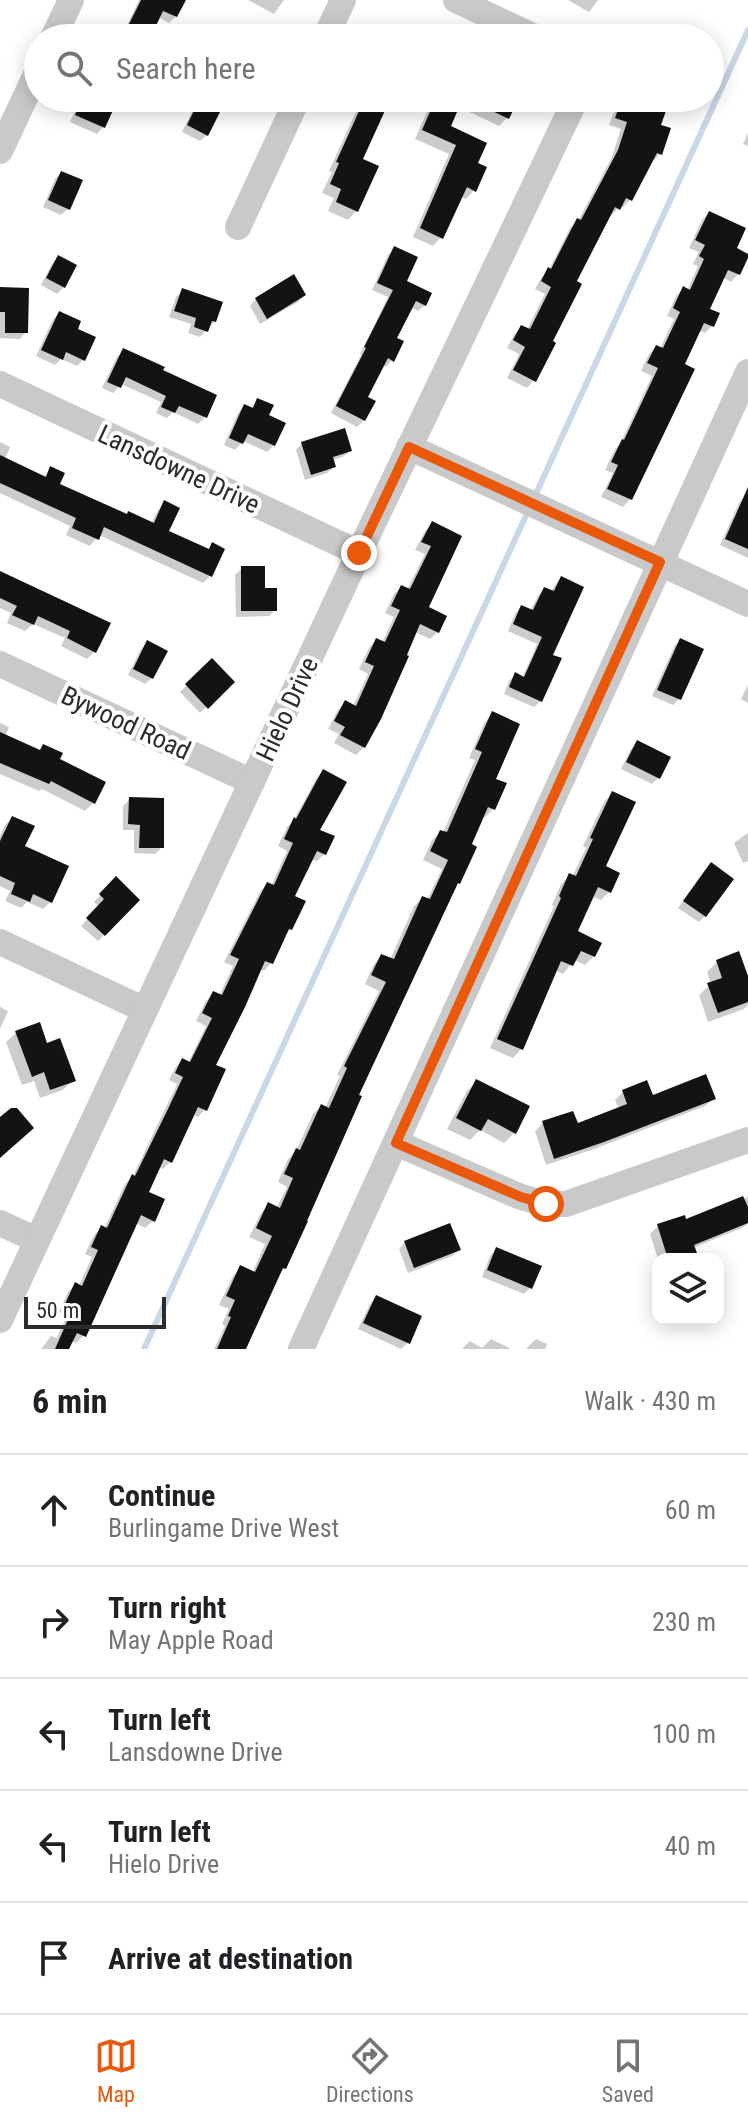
<!DOCTYPE html>
<html lang="en">
<head>
<meta charset="utf-8">
<style>
  :root { --surface:#fff; --page:#f6f6f6; --text:#202124; --muted:#757577; --line:#e0e0e0; --accent:#ea580c }
  body { margin:0; font-family:"Roboto Condensed",sans-serif; background:var(--page); color:var(--text) }
  .controls { position:absolute; right:24px; bottom:24px; display:grid; overflow:hidden; border-radius:16px; box-shadow:0 4px 20px #0003 }
  .controls button { width:72px; height:72px; display:grid; place-items:center; padding:0; border:0; border-bottom:2px solid var(--line); background:var(--surface); color:var(--text); font:40px sans-serif }
  .scale { position:absolute; left:24px; bottom:20px; width:142px; box-sizing:border-box; padding-left:8px; border:4px solid #2c2c2c; border-top:0; font-size:22px; line-height:28px; white-space:nowrap; color:#2c2c2c; -webkit-text-stroke:6px #fff; paint-order:stroke }
  .stop { position:absolute; width:24px; height:24px; margin:-18px; border:6px solid #ea580c; border-radius:50%; background:#fff }
  .stop.end { background:#ea580c; border-color:#fff; box-shadow:0 2px 8px #0008 }
  .list { margin:0; padding:0; list-style:none }
  h2 { display:flex; justify-content:space-between; align-items:center; height:104px; margin:0; padding:0 32px; font-size:34px }
  h2 small { font-size:26px; font-weight:400; color:var(--muted) }
  .list li { display:grid; grid-template-columns:52px 1fr auto; gap:24px; align-items:center; box-sizing:border-box; height:112px; padding:0 32px; border-top:2px solid var(--line) }
  .list b { display:block; font-size:30px; white-space:nowrap }
  .list p { margin:0; font-size:26px; white-space:nowrap; color:var(--muted) }
  .list em { font-size:26px; font-style:normal; color:var(--muted) }
  .icon { flex:none; width:44px; height:44px; fill:none; stroke:currentColor; stroke-width:2; stroke-linecap:round; stroke-linejoin:round }
  .map { position:relative; flex:none; width:748px; height:1349px; overflow:hidden }
  .search { position:absolute; background:var(--surface); box-shadow:0 4px 20px #0003; left:24px; right:24px; top:24px; height:88px; display:flex; align-items:center; gap:20px; box-sizing:border-box; padding:0 28px; border-radius:44px; color:var(--muted); font-size:30px }
  .sheet { height:664px; background:var(--surface) }
  nav { display:flex; justify-content:space-around; align-items:center; box-sizing:border-box; height:112px; border-top:2px solid var(--line); background:var(--surface); font-size:22px; color:var(--muted) }
  nav a { display:grid; justify-items:center; gap:4px }
  nav .on { color:var(--accent) }
  .map>svg:first-child { display:block }
  .shadow { fill:#0003 }
  .lines { fill:none; stroke-linecap:round; stroke-linejoin:round }
  .stream { stroke:#c9d8e6; stroke-width:6 }
  .building { fill:#131313 }
  .minor { stroke:#c9c9c9; stroke-width:26 }
  .route { stroke:#ea580c; stroke-width:10 }
  .labels { text-anchor:middle; stroke-width:8; stroke-linejoin:round; paint-order:stroke }
  .street-label { font-size:26px; fill:#2c2c2c; stroke:#fff }
</style>
</head>
<body>
<div class="map">
<svg width="748" height="1349" viewBox="0 0 748 1349">
  <rect width="100%" height="100%" fill="#fff"/>
  <!-- shadow -->
  <g class="shadow">
    <path d="M139,0h40l-3,16 -7,7 -11,-6 -10,21h-27z"/>
    <path d="M248,0h36l-10,14z"/>
    <path d="M568,0h30l-9,12z"/>
    <path d="M390,28l20,10h-28z"/>
    <path d="M647,28l3,10h-35z"/>
    <path d="M226,31l13,7h-20z"/>
    <path d="M83,98l7,2 1,-2h29l-2,2 -3,-1 -12,28 -6,7 -27,-12 8,-18z"/>
    <path d="M199,98h26l-18,37 -7,6 -18,-9z"/>
    <path d="M366,98h5l-10,62 -5,51 -8,9 -20,-9 6,-13 -12,-5 10,-21 -3,-1 30,-66z"/>
    <path d="M433,98h84l-9,19 -9,9 -42,-20 -9,21 27,37 -1,26 -8,9 -6,-2 -19,40 -8,9 -20,-9 36,-83 -34,-15z"/>
    <path d="M638,100l21,26 1,28 -7,7h-2l-21,39 -7,7 -3,-1 -9,10 -2,-2 -35,68 -40,98 -7,8 -20,-10 12,-24 -12,-6 7,-13 7,-8 6,3 18,-36 -10,-5 7,-12 7,-7 21,-42 8,-7 33,-62 10,-30 -12,-4 4,-11 7,-8 10,4z"/>
    <path d="M748,133v13l-5,-2z"/>
    <path d="M61,173l7,36 -7,6 -18,-8 12,-28z"/>
    <path d="M709,213l25,36 13,6 -9,19 -7,8 -9,-5 -14,33 4,16 -7,7 -5,-2 -18,34 11,5 -63,129 -7,8 -22,-10 12,-24 -8,-3 10,-21 5,-5 32,-68 -11,-5 8,-17 7,-7 4,2 14,-30 -7,-3 9,-20 7,-7 4,2 11,-25 -5,-2 6,-12 -10,-4 13,-28z"/>
    <path d="M394,249l10,33 21,23 -7,6 -8,-4 -16,32 -2,21 -6,7 -4,-2 -17,33 -1,22 -7,7 -26,-14 30,-58 -1,-1 28,-57 -16,-7 16,-35z"/>
    <path d="M58,257l6,30 -7,7 -16,-9 11,-21z"/>
    <path d="M0,289l26,43 -6,7 -20,-1z"/>
    <path d="M183,290l32,31 -15,16 -12,-4 3,-9 -22,-7 7,-20z"/>
    <path d="M304,295l-6,7 -38,22 -10,-18 6,-7z"/>
    <path d="M60,313l15,17 8,30 -6,6 -16,-7 -6,6 -19,-9 17,-37z"/>
    <path d="M123,350l37,21 54,25 -9,21 -7,7 -25,-12 -6,6 -11,-5 5,-11 -40,-18 -8,9 -11,-5 15,-31z"/>
    <path d="M258,400l9,16 7,29 -7,7 -24,-11 -8,9 -11,-5 14,-32 6,-7 6,3z"/>
    <path d="M0,442l10,5 -5,12 38,19 8,-10 6,17 94,39 7,-14 7,-7 2,29 40,19 6,-6 -3,31 -7,7 -104,-48 -9,11 -24,-11 4,-9 -70,-33z"/>
    <path d="M302,443l48,7 -7,7 -11,3 2,6 -7,7 -22,7 -9,-30z"/>
    <path d="M745,497l3,1v60l-28,-13 19,-42z"/>
    <path d="M432,524l28,13 -34,71 12,24 -8,7 -15,-7 -51,115 -8,8 -22,-12 5,-9 -11,-5 10,-19 8,-8 7,4 15,-32 -9,-5 10,-21 7,-8 6,3 12,-26 -9,-4 9,-19 7,-7 6,3 18,-36 -10,-4 10,-19z"/>
    <path d="M242,568l21,22 12,20 -6,6 -33,1 -1,-42z"/>
    <path d="M0,574l109,50 -15,28 -7,7 -26,-13 4,-8 -32,-14 -8,7 -18,-8 4,-10 -11,-5z"/>
    <path d="M561,578l-10,78 -10,45 -7,6 -30,-13 5,-13 6,-6 7,3 15,-34 -29,-13 7,-17 6,-7 9,4 8,-15 6,-7 7,3 4,-7z"/>
    <path d="M680,640l-1,59 -6,6 -21,-9 22,-49z"/>
    <path d="M148,643l4,35 -7,6 -17,-9 13,-26z"/>
    <path d="M212,661l20,21 -32,31 -20,-21z"/>
    <path d="M748,685v18l-7,-4z"/>
    <path d="M493,713v96l-8,8 -3,-1 -125,280 -72,172 -7,7 -33,74h-31l11,-23 -3,-2 7,-15 -10,-4 14,-29 8,-8 11,5 13,-29 -16,-7 12,-24 8,-8 7,4 11,-22 -9,-5 10,-23 8,-8 17,-37 8,-8 4,2 15,-32 -3,-1 42,-84 -14,-7 9,-20 8,-8 8,4 24,-54 9,-8 4,2 15,-31 -19,-9 9,-20 9,-8 2,1 32,-73 -6,-2 16,-36z"/>
    <path d="M0,723l9,4 -4,10 33,15 5,-5 15,13 35,43 -8,8 -43,-22 -3,2 -39,-17z"/>
    <path d="M638,743l20,35 -6,6 -31,-15 10,-20z"/>
    <path d="M323,771l-5,60 6,23 -7,7 -6,-2 -18,38 -3,32 -6,7 -13,27 -7,8 -4,-2 -47,97 -8,43 -7,8 -6,-3 -21,47 -8,8 -5,-2 -11,26 6,28 -8,7 -10,-5 -51,112 -8,8 -5,-2 -4,8h-26l10,-13 6,2 10,-23 -8,-3 9,-20 7,-7 4,1 13,-29 -7,-3 9,-19 7,-7 3,1 21,-45 8,-8 44,-92 -8,-4 6,-12 7,-8 6,3 18,-37 -10,-5 10,-20 8,-8 5,3 14,-30 -9,-4 36,-70 7,-8 4,2 16,-35 -9,-5 9,-19 7,-7 22,-41z"/>
    <path d="M612,793l-8,74 5,25 -8,8 -10,-4 -16,36 19,24 -9,9 -11,-5 -11,14 -8,-4 -34,79 -8,9 -23,-10 64,-142 -2,-1 9,-21 9,-8 2,1 14,-29 -3,-2 21,-44z"/>
    <path d="M130,799l32,48 -7,7 -21,-1v-23h-11v-24z"/>
    <path d="M12,818l11,29 27,55 -7,7 -16,-7 -6,6 -16,-7 5,-10 -10,-5v-50l5,-11z"/>
    <path d="M748,833v28l-5,2 -9,-20z"/>
    <path d="M705,871v45l-6,6 -21,-14z"/>
    <path d="M116,879l22,21 -40,41 -17,-15 18,-19 -5,-5z"/>
    <path d="M717,962l31,20v23l-4,4 -36,13 -9,-27 12,-11 -4,-12z"/>
    <path d="M0,1007l8,4 -8,18z"/>
    <path d="M16,1033l30,12 27,35 -10,10 -23,8 -6,-17 -12,4 -16,-43z"/>
    <path d="M477,1081l37,52 -10,10 -24,-13 -10,10 -23,-11 20,-38z"/>
    <path d="M623,1092l29,6 61,1 -8,7 -111,43 -48,16 -11,-34 8,-8 33,3 43,-17 -4,-9z"/>
    <path d="M748,1197v26l-4,4 -51,21 2,4 -7,7h-30l-8,-25 8,-8 27,-4z"/>
    <path d="M405,1242l54,7 -7,7 -44,17 -9,-24z"/>
    <path d="M497,1249l33,39 -6,6 -42,-17 8,-21z"/>
    <path d="M376,1297l32,46 -7,6 -43,-20 12,-25z"/>
    <path d="M491,1339l20,10h-49l8,-8 12,7z"/>
    <path d="M536,1339l11,5 -2,5h-19z"/>
  </g>
  <g class="lines">
    <!-- stream -->
    <g class="stream">
      <path d="M534,498l214,-468"/>
      <path d="M144,1349l385,-840"/>
    </g>
  </g>
  <!-- building -->
  <g class="building">
    <path d="M141,0h-1h46l-9,17 -14,-6 -11,23 -23,-10z"/>
    <path d="M82,98h8l24,10 -9,20 -30,-13z"/>
    <path d="M200,98h27l-19,38 -21,-11z"/>
    <path d="M365,98h11l12,6 -25,55 16,7 -21,46 -22,-10 5,-13 -11,-5 9,-21 -3,-1z"/>
    <path d="M436,98h27l-12,28 36,17 -9,20 9,4 -11,25 -9,-5 -24,52 -23,-11 36,-83 -34,-15z"/>
    <path d="M465,98h54l-10,21z"/>
    <path d="M638,98l29,10 -6,17 10,3 -9,27 -5,-2 -25,48 -6,-3 -6,12 -5,-3 -38,74 5,3 -29,57 3,2 -20,39 -23,-12 12,-23 -12,-7 8,-15 9,4 21,-42 -10,-6 7,-14 3,2 26,-51 4,2 37,-70 9,-28 -12,-4 5,-14 14,5z"/>
    <path d="M61,171l22,9 -13,30 -22,-10z"/>
    <path d="M709,211l37,17 -9,20 11,6v4l-8,17 -12,-5 -18,39 10,4 -6,14 -10,-4 -19,41 10,5 -63,131 -25,-11 11,-24 -7,-3 11,-23 2,1 34,-72 -11,-5 9,-18 7,3 17,-36 -7,-4 10,-22 7,4 14,-31 -5,-3 6,-11 -10,-5z"/>
    <path d="M394,246l24,11 -11,24 25,12 -6,13 -10,-5 -19,37 7,3 -10,21 -6,-4 -20,39 8,4 -11,20 -29,-15 30,-58 -2,-1 29,-57 -16,-7z"/>
    <path d="M58,255l19,10 -12,23 -19,-10z"/>
    <path d="M294,274l12,21 -39,24 -12,-21z"/>
    <path d="M0,287l29,1 -1,45h-23v-21h-5z"/>
    <path d="M182,288l41,14 -7,20 -4,-1 -4,11 -14,-5 2,-9 -22,-7z"/>
    <path d="M59,311l22,10 -3,8 18,8 -11,24 -19,-9 -3,8 -22,-10z"/>
    <path d="M123,348l42,19 -2,3 54,25 -10,23 -28,-12 -4,7 -14,-6 5,-11 -40,-19 -5,11 -14,-6z"/>
    <path d="M257,398l17,7 -5,10 17,8 -11,23 -27,-12 -5,10 -14,-6 15,-34 9,4z"/>
    <path d="M345,428l7,23 -19,6 3,10 -25,8 -10,-33z"/>
    <path d="M0,455l46,22 4,-11 15,7 -5,11 67,30 1,-3 26,12 10,-23 16,8 -11,23 40,18 3,-7 13,7 -13,28 -108,-50 -5,13 -27,-12 4,-10 -76,-35z"/>
    <path d="M748,487v62l-23,-10z"/>
    <path d="M432,521l30,15 -33,71 18,9 -8,17 -19,-9 -13,31 2,1 -28,63 -16,29 -25,-13 5,-8 -11,-6 11,-21 11,6 18,-40 -9,-4 11,-24 9,4 15,-32 -9,-4 10,-21 9,4 21,-43 -10,-4z"/>
    <path d="M241,566h24v22h12v23h-36z"/>
    <path d="M0,571l111,52 -15,30 -29,-15 3,-7 -32,-15 -4,9 -22,-10 5,-9 -17,-8z"/>
    <path d="M561,576l23,11 -31,68 9,3 -20,44 -33,-15 6,-15 9,5 18,-40 -29,-13 8,-19 12,5 11,-23 10,4z"/>
    <path d="M680,638l24,11 -23,51 -24,-10z"/>
    <path d="M147,640l21,11 -15,28 -20,-10z"/>
    <path d="M212,658l23,24 -27,27 -23,-25z"/>
    <path d="M492,711l28,13 -24,55 11,4 -12,27 -7,-3 -16,37 5,3 -17,37 -2,-1 -99,212 3,1 -55,125h1l-22,48 -3,-1 -37,81h-29l14,-32 -3,-1 7,-16 -9,-4 14,-31 15,7 17,-36 -16,-8 12,-26 12,6 13,-30 -9,-4 12,-26 4,2 21,-46 8,4 18,-40 -3,-2 42,-84 -15,-7 10,-21 13,5 28,-63 8,3 18,-39 -18,-9 10,-21 7,2 35,-80 -7,-3z"/>
    <path d="M0,732l40,18 3,-6 20,9 -3,6 46,23 -11,22 -44,-23 -2,3 -49,-21z"/>
    <path d="M637,740l34,17 -11,22 -34,-17z"/>
    <path d="M323,769l24,13 -27,48 15,6 -9,19 -9,-4 -22,45 11,5 -14,29 -3,-1 -16,35 -8,-3 -20,46 -29,58 10,4 -19,42 -9,-4 -26,56 -8,-4 -15,33 16,7 -10,23 -14,-7 -55,122 -9,-4 -8,16h-14l18,-41 -8,-4 10,-22 7,4 16,-36 -7,-3 10,-22 6,3 25,-54 3,2 33,-67 15,-32 -8,-4 7,-15 8,4 22,-44 -10,-5 11,-22 9,4 17,-36 -9,-4 37,-73 7,3 19,-42 -9,-4 10,-22 2,2z"/>
    <path d="M612,791l24,11 -30,64 14,7 -9,20 -13,-6 -20,44 24,12 -7,14 -14,-6 -8,15 -12,-5 -38,89 -26,-11 64,-141 -2,-2 10,-23 7,3 17,-37 -3,-1z"/>
    <path d="M129,797l35,1v50h-25l1,-23 -12,-1z"/>
    <path d="M12,816l23,10 -10,20 44,20 -17,37 -19,-9 -3,8 -19,-8 4,-11 -15,-7v-35z"/>
    <path d="M711,862l23,17 -28,38 -23,-16z"/>
    <path d="M116,876l24,24 -35,36 -19,-18 18,-19 -5,-5z"/>
    <path d="M739,951l9,25v26l-30,11 -11,-30 15,-5 -6,-18z"/>
    <path d="M40,1022l7,21 13,-5 16,43 -26,9 -6,-18 -12,5 -17,-46z"/>
    <path d="M706,1074l10,25 -112,43 -50,17 -12,-38 31,-10 5,12 49,-19 -5,-14 25,-10 6,15z"/>
    <path d="M476,1079l54,27 -14,28 -28,-15 -7,12 -25,-13z"/>
    <path d="M11,1108h6l17,20 -34,30v-41z"/>
    <path d="M743,1196l5,11v16l-54,22 3,8 -19,6h-10l-11,-35 28,-9 1,4z"/>
    <path d="M450,1223l11,27 -47,18 -10,-27z"/>
    <path d="M496,1247l46,19 -10,23 -45,-19z"/>
    <path d="M376,1295l46,21 -12,28 -47,-21z"/>
  </g>
  <g class="lines">
    <!-- minor -->
    <g class="minor">
      <path d="M456,0l81,38"/>
      <path d="M53,38l18,-38"/>
      <path d="M325,38l18,-38"/>
      <path d="M0,151l38,-81"/>
      <path d="M238,227l60,-129"/>
      <path d="M0,384l359,169"/>
      <path d="M409,447l339,157"/>
      <path d="M0,664l252,118"/>
      <path d="M0,942l145,68"/>
      <path d="M396,1143l125,54 25,7h20l182,-64"/>
      <path d="M0,1223l37,17"/>
      <path d="M0,1320l359,-767 214,-448 1,-7"/>
      <path d="M301,1349l447,-977"/>
    </g>
  </g>
  <g class="lines">
    <!-- route -->
    <path class="route" d="M359,553l50,-106 251,115 -264,581 125,54 25,7"/>
  </g>
  <g class="labels">
    <!-- street labels -->
    <g class="street-label">
      <text transform="translate(179 469) rotate(25)" y="9">Lansdowne Drive</text>
      <text transform="translate(287 709) rotate(-65)" y="9">Hielo Drive</text>
      <text transform="translate(126 723) rotate(25)" y="9">Bywood Road</text>
    </g>
  </g>
</svg>
<div class="controls">
<button><svg class="icon" aria-label="layers" viewBox="0 0 24 24"><path d="M12 4l9 5-9 5-9-5zM3 14l9 5 9-5"/></svg></button>
</div>
<div class="scale">50 m</div>
<div class="stop" style="left:546px;top:1204px"></div>
<div class="stop end" style="left:359px;top:553px"></div>
<div class="search"><svg class="icon" aria-label="search" viewBox="0 0 24 24"><circle cx="10" cy="10" r="6"/><path d="M15 15l6 6"/></svg>Search here</div>
</div>
<section class="sheet">
<h2>6 min<small>Walk · 430 m</small></h2>
<ul class="list">
<li><svg class="icon" aria-label="ahead" viewBox="0 0 24 24"><path d="M12 20V5M6 11l6-6 6 6"/></svg><div><b>Continue</b><p>Burlingame Drive West</p></div><em>60 m</em></li>
<li><svg class="icon" aria-label="right" viewBox="0 0 24 24"><path d="M7 20v-9h11M14 6l5 5-5 5"/></svg><div><b>Turn right</b><p>May Apple Road</p></div><em>230 m</em></li>
<li><svg class="icon" aria-label="left" viewBox="0 0 24 24"><path d="M17 20v-9H6M10 6l-5 5 5 5"/></svg><div><b>Turn left</b><p>Lansdowne Drive</p></div><em>100 m</em></li>
<li><svg class="icon" aria-label="left" viewBox="0 0 24 24"><path d="M17 20v-9H6M10 6l-5 5 5 5"/></svg><div><b>Turn left</b><p>Hielo Drive</p></div><em>40 m</em></li>
<li><svg class="icon" aria-label="arrive" viewBox="0 0 24 24"><path d="M6 21V4h12l-3 4 3 4H6"/></svg><div><b>Arrive at destination</b></div></li>
</ul>
</section>
<nav>
<a class="on"><svg class="icon" aria-label="map" viewBox="0 0 24 24"><path d="M3 6l6-2 6 2 6-2v14l-6 2-6-2-6 2zM9 4v14M15 6v14"/></svg>Map</a>
<a><svg class="icon" aria-label="directions" viewBox="0 0 24 24"><path d="M12 3l9 9-9 9-9-9zM9 14v-3h6M13 9l2 2-2 2"/></svg>Directions</a>
<a><svg class="icon" aria-label="saved" viewBox="0 0 24 24"><path d="M7 4h10v16l-5-4-5 4z"/></svg>Saved</a>
</nav>
</body>
</html>
